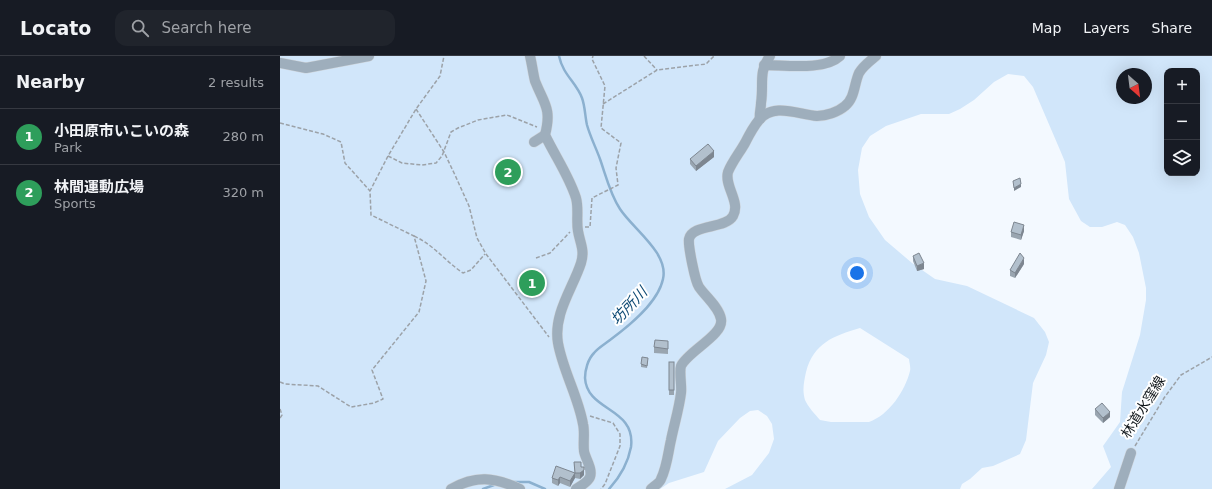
<!DOCTYPE html>
<html lang="en">
<head>
<meta charset="utf-8">
<style>
  :root { --surface:#171b24; --page:#20242c; --text:#f1f3f6; --muted:#9ea1a6; --line:#363941; --accent:#d93025 }
  body { margin:0; font-family:"DejaVu Sans","Noto Sans JP",sans-serif; background:var(--page); color:var(--text) }
  .controls { position:absolute; right:12px; top:12px; display:grid; overflow:hidden; border-radius:8px; box-shadow:0 4px 16px #0002 }
  .controls button { width:36px; height:36px; display:grid; place-items:center; padding:0; border:0; border-bottom:1px solid var(--line); background:var(--surface); color:var(--text); font:20px sans-serif }
  .compass { position:absolute; left:836px; top:12px; width:36px; height:36px; border-radius:50%; background:var(--surface); box-shadow:0 4px 16px #0002; rotate:152deg }
  .you { position:absolute; left:577px; top:217px; width:14px; height:14px; margin:-10px; border:3px solid #fff; border-radius:50%; background:#1a73e8; box-shadow:0 0 0 6px #1a73e833 }
  .badge { display:grid; place-items:center; width:26px; height:26px; border-radius:50%; background:var(--accent); color:#fff; font-size:13px; font-weight:700 }
  .pin { position:absolute; translate:-50% -50%; border:2px solid #fff; box-shadow:0 1px 4px #0006 }
  .list { margin:0; padding:0; list-style:none }
  h2 { display:flex; justify-content:space-between; align-items:center; height:52px; margin:0; padding:0 16px; font-size:17px }
  h2 small { font-size:13px; font-weight:400; color:var(--muted) }
  .list li { display:grid; grid-template-columns:26px 1fr auto; gap:12px; align-items:center; box-sizing:border-box; height:56px; padding:0 16px; border-top:1px solid var(--line) }
  .list b { display:block; font-size:15px; white-space:nowrap }
  .list p { margin:0; font-size:13px; white-space:nowrap; color:var(--muted) }
  .list em { font-size:13px; font-style:normal; color:var(--muted) }
  .icon { flex:none; width:22px; height:22px; fill:none; stroke:currentColor; stroke-width:2; stroke-linecap:round; stroke-linejoin:round }
  .map { position:relative; flex:none; width:932px; height:433px; overflow:hidden }
  header { display:flex; align-items:center; gap:24px; box-sizing:border-box; height:56px; padding:0 20px; background:var(--surface); border-bottom:1px solid var(--line) }
  header strong { font-size:19px }
  nav { display:flex; gap:22px; margin-inline-start:auto; font-size:14px }
  .search { width:280px; height:36px; background:var(--page); display:flex; align-items:center; gap:10px; box-sizing:border-box; padding:0 14px; border-radius:12px; color:var(--muted); font-size:15px }
  main { display:flex }
  aside { flex:1; background:var(--surface) }
  .map>svg:first-child { display:block }
  .green { fill:#d1e6fa; fill-rule:evenodd }
  .lines { fill:none; stroke-linecap:round; stroke-linejoin:round }
  .stream { stroke:#8bb0cf; stroke-width:2.5 }
  .minor-casing { stroke:#cfd5db; stroke-width:11 }
  .path { stroke:#9ca2a8; stroke-width:1.5; stroke-dasharray:4 2; stroke-linecap:butt }
  .minor { stroke:#9eaebc; stroke-width:10 }
  .wall { fill:#99a5b0 }
  .shaded-wall { fill:#7d8690 }
  .building { fill:#b2c0cd; stroke:#7d8690 }
  .labels { text-anchor:middle; stroke-width:4; stroke-linejoin:round; paint-order:stroke }
  .street-label { font-size:14px; fill:#11171b; stroke:#fff }
  .water-label { font-size:15px; font-style:italic; fill:#0e4a74; stroke:#fff }
</style>
</head>
<body>
<header>
<strong>Locato</strong>
<div class="search"><svg class="icon" aria-label="search" viewBox="0 0 24 24"><circle cx="10" cy="10" r="6"/><path d="M15 15l6 6"/></svg>Search here</div>
<nav><a>Map</a><a>Layers</a><a>Share</a></nav>
</header>
<main>
<aside>
<h2>Nearby<small>2 results</small></h2>
<ul class="list">
<li><span class="badge" style="background:#2e9e5b">1</span><div><b>小田原市いこいの森</b><p>Park</p></div><em>280 m</em></li>
<li><span class="badge" style="background:#2e9e5b">2</span><div><b>林間運動広場</b><p>Sports</p></div><em>320 m</em></li>
</ul>
</aside>
<div class="map">
<svg width="932" height="433" viewBox="0 0 932 433">
  <rect width="100%" height="100%" fill="#f3f9ff"/>
  <!-- green -->
  <path class="green" d="M0,0h932v433h-120l19,-22 -8,-21 17,-24 2,-30 18,-57 6,-35v-12l-7,-35 -6,-16 -8,-12 -8,-3 -15,5h-12l-9,-6 -12,-22 -4,-37 -5,-12 -27,-63 -9,-11 -16,-2 -14,8 -20,18 -14,9 -11,5h-28l-35,12 -16,10 -8,12 -4,22 2,24 9,23 16,23 27,23 23,16 32,7 67,32 11,14 4,10 -3,13 -13,28 -7,57 -6,14 -27,12 -11,2 -12,11 -8,5 -2,5h-235l27,-14 17,-22 5,-14 -2,-15 -5,-8 -9,-6 -8,1 -10,7 -22,23 -14,31 -35,11 -9,6h-380zM887,15h30v102h-30zM842,18h24v24h-24zM580,272l49,31c0,3 2,8 1,12 -5,20 -21,44 -41,51h-38l-11,-2c-5,-6 -12,-13 -15,-20 -3,-10 -1,-18 1,-28 8,-29 27,-36 54,-44z"/>
  <g class="lines">
    <!-- stream -->
    <g class="stream">
      <path d="M279,0c4,19 17,26 23,42 3,8 3,18 5,27 3,11 9,23 13,34 6,17 10,35 20,50 13,20 49,44 43,70 -5,24 -34,47 -53,61 -5,4 -12,8 -16,13 -6,6 -9,17 -9,25 2,34 51,29 46,69 -3,16 -11,30 -22,42"/>
      <path d="M233,426h16l16,7"/>
      <path d="M203,433l11,-4"/>
    </g>
    <!-- minor casing -->
    <g class="minor-casing">
      <g id="minor">
        <path d="M250,0c2,8 3,17 5,25 9,23 17,27 10,54 10,21 24,41 31,63 3,11 0,22 2,33 2,12 7,19 3,32 -8,25 -28,51 -23,80 5,28 20,53 25,81 2,8 0,18 1,27 1,7 9,18 6,26 -2,5 -9,9 -14,12"/>
        <path d="M0,7l26,5 63,-12"/>
        <path d="M484,9c21,0 60,6 76,-9"/>
        <path d="M480,63c-1,-6 1,-10 1,-16 3,-19 -3,-31 9,-47"/>
        <path d="M254,86l11,-7"/>
        <path d="M171,433c25,-14 43,-12 69,0"/>
        <path d="M371,433c3,-3 9,-6 10,-10 6,-12 7,-26 10,-39 3,-15 8,-31 10,-47 1,-7 -2,-21 0,-27 7,-15 43,-31 40,-47 -2,-12 -16,-23 -22,-32 -4,-6 -11,-41 -10,-48 3,-15 37,-10 44,-23 8,-14 -9,-30 -5,-44 4,-10 12,-20 17,-29 4,-8 9,-17 14,-23 15,-18 40,-5 58,-4 9,0 21,-4 28,-10 10,-8 9,-22 14,-33 4,-7 11,-12 17,-17"/>
        <path d="M839,433l12,-36"/>
      </g>
    </g>
    <!-- path -->
    <g class="path">
      <path d="M364,0l13,14"/>
      <path d="M323,48l54,-34 49,-6 8,-8"/>
      <path d="M136,53l28,43 11,23 14,31 8,32 9,16 63,83"/>
      <path d="M0,67l43,11 18,8 4,21 25,28"/>
      <path d="M108,100l14,7 20,2 14,-2 6,-7 9,-24 7,-4 20,-8 29,-5 30,12"/>
      <path d="M305,171h5l2,-29 26,-13 -2,-17 5,-25 -20,-15 4,-42 -13,-27 1,-3"/>
      <path d="M134,180c20,9 31,25 49,37l8,-3 14,-16"/>
      <path d="M256,202l14,-5 20,-21"/>
      <path d="M0,326l5,2 33,2 33,21 23,-4 9,-4 -11,-29 47,-58 7,-31 -12,-45 -43,-21 -1,-24 18,-35 28,-47 24,-33 4,-20"/>
      <path d="M0,353l2,6 -2,3"/>
      <path d="M310,360l23,7 7,11v12l-15,38 -4,5"/>
      <path d="M855,390l29,-48 17,-23 31,-18"/>
    </g>
    <!-- minor -->
    <use href="#minor" class="minor"/>
  </g>
  <!-- wall -->
  <g class="wall">
    <path d="M434,101l-18,14 -6,-7v-5z"/>
    <path d="M744,175l-3,9 -10,-3v-5z"/>
    <path d="M633,200l11,13 -7,2 -4,-10z"/>
    <path d="M744,208l-9,14 -5,-2v-6z"/>
    <path d="M388,290v8l-14,-1v-6z"/>
    <path d="M368,305l-1,7 -6,-1v-3z"/>
    <rect x="389" y="306" width="5" height="33"/>
    <path d="M815,353l15,8 -7,6 -8,-8z"/>
    <path d="M294,406l7,5 3,5v3l-4,4 -5,-1 -5,9 -10,-4 -2,3 -6,-3v-5l23,-5z"/>
  </g>
  <!-- shaded-wall -->
  <g class="shaded-wall">
    <path d="M434,95v6l-18,14v-5z"/>
    <path d="M741,128v3l-7,4v-3z"/>
    <path d="M744,169v6l-3,9v-5z"/>
    <path d="M744,202v6l-9,14v-5z"/>
    <path d="M644,207v6l-7,2v-5z"/>
    <path d="M830,356v5l-7,6v-5z"/>
    <path d="M304,411v8l-4,4v-6z"/>
    <path d="M295,417v5l-5,9v-6z"/>
    <path d="M280,421v6l-2,3v-6z"/>
  </g>
  <!-- building -->
  <g class="building">
    <path d="M428,88l6,7 -18,15 -6,-7z"/>
    <path d="M740,122l1,6 -7,4 -1,-7z"/>
    <path d="M734,166l10,3 -3,10 -10,-3z"/>
    <path d="M639,197l5,10 -7,3 -4,-10z"/>
    <path d="M740,197l4,5 -9,15 -5,-3z"/>
    <path d="M375,284l13,1v8l-14,-2z"/>
    <path d="M362,301l6,1 -1,8 -6,-2z"/>
    <rect x="389" y="306" width="5" height="28"/>
    <path d="M822,347l8,9 -7,6 -8,-9z"/>
    <path d="M294,406h7v5h3v3l-4,3h-5z"/>
    <path d="M276,410l19,7 -5,8 -10,-4 -2,3 -6,-2z"/>
  </g>
  <g class="labels">
    <!-- street labels -->
    <g class="street-label">
      <text transform="translate(863 351) rotate(-58)" y="5">林道水窪線</text>
    </g>
    <!-- water labels -->
    <g class="water-label">
      <text transform="translate(349 250) rotate(-47)" y="5">坊所川</text>
    </g>
  </g>
</svg>
<div class="controls">
<button>+</button>
<button>−</button>
<button><svg class="icon" aria-label="layers" viewBox="0 0 24 24"><path d="M12 4l9 5-9 5-9-5zM3 14l9 5 9-5"/></svg></button>
</div>
<svg class="compass" viewBox="-18 -18 36 36"><path d="M0-13l5 13h-10z" fill="#e53935"/><path d="M0 13l5-13h-10z" fill="#9ea1a6"/></svg>
<div class="you"></div>
<div class="pin badge" style="left:252px;top:227px;background:#2e9e5b">1</div>
<div class="pin badge" style="left:228px;top:116px;background:#2e9e5b">2</div>
</div>
</main>
</body>
</html>
